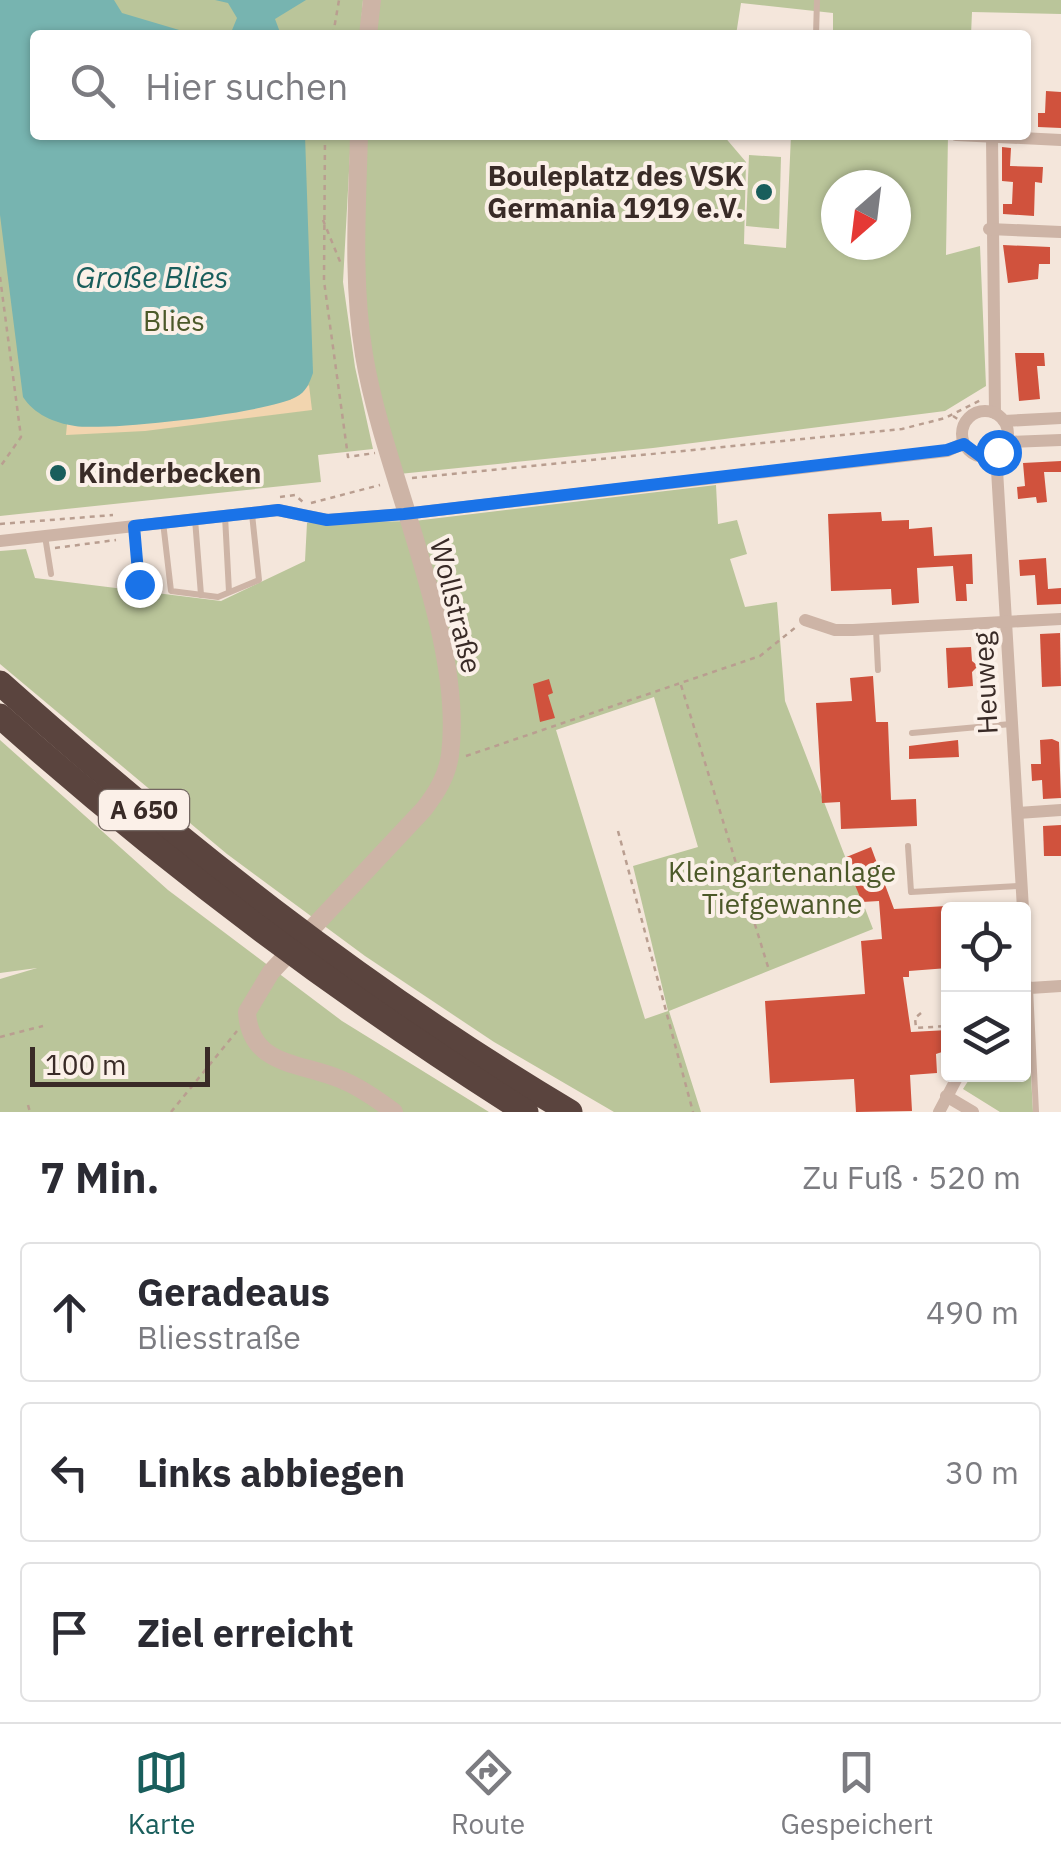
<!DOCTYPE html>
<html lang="de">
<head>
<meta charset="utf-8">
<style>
  :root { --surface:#fff; --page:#f2f2f3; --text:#2b2b33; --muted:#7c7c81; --line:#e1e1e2; --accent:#195e5c }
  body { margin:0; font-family:"IBM Plex Sans",sans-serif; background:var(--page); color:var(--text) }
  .controls { position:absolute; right:30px; bottom:30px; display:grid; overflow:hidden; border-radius:10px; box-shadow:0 2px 8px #0004 }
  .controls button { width:90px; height:90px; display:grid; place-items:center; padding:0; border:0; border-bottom:2px solid var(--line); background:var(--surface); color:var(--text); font:50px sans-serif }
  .compass { position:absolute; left:821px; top:170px; width:90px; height:90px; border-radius:50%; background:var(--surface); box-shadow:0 2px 8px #0004; rotate:208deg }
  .scale { position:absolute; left:30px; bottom:25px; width:180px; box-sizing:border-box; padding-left:10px; border:5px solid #392b27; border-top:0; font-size:28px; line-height:35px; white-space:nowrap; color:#392b27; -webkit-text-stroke:8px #fbf0e8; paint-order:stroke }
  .stop { position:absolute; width:30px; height:30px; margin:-22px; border:8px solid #1a73e8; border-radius:50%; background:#fff }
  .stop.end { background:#1a73e8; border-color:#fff; box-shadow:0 2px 10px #0008 }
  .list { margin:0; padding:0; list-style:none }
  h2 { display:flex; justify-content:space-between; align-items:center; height:130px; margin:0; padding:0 40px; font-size:42px }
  h2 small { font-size:32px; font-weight:400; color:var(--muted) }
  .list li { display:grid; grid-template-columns:65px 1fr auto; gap:30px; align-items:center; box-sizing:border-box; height:140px; margin:0 20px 20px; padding:0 20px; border:2px solid var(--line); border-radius:10px }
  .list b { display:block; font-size:38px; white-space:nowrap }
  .list p { margin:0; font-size:32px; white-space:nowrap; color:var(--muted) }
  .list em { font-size:32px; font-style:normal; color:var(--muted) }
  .icon { flex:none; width:55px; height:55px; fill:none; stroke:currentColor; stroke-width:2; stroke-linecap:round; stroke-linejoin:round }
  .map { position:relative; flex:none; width:1061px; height:1112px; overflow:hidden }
  .search { position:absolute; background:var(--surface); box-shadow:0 2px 8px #0004; left:30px; right:30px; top:30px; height:110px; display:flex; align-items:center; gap:25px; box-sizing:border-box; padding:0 35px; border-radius:10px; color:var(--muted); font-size:38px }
  .sheet { height:610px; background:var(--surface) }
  nav { display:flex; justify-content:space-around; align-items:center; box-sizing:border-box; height:140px; border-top:2px solid var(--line); background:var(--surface); font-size:28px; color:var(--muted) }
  nav a { display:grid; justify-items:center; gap:5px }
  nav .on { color:var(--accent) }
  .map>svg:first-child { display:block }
  .green { fill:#bac59a; fill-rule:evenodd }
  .sand { fill:#f2d5af }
  .water { fill:#77b4b0 }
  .building { fill:#d0523d }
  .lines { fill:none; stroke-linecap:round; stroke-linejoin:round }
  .path { stroke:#b99e90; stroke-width:2.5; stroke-dasharray:5 5; stroke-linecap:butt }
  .service { stroke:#cdb4a6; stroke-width:6 }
  .minor { stroke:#cdb4a6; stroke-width:12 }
  .tertiary { stroke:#cdb4a6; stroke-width:18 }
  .motorway { stroke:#5a443e; stroke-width:25 }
  .route { stroke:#1a73e8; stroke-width:12 }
  .poi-dot { fill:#195e5c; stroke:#fbf0e8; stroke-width:4 }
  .labels { text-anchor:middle; stroke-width:8; stroke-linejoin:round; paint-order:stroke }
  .shield { fill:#fbf0e8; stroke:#736661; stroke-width:2.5 }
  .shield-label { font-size:25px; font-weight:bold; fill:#392b27 }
  .poi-label { font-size:28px; font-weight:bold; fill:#392b27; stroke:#fbf0e8; text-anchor:end }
  .park-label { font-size:28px; fill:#4c5929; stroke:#fbf0e8 }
  .street-label { font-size:28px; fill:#392b27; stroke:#fbf0e8 }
  .water-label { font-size:30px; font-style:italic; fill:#195e5c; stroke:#fbf0e8 }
</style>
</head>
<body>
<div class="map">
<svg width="1061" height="1112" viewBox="0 0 1061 1112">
  <rect width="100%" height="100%" fill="#f4e6db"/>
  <!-- green -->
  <g class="green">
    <path d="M0,0h363l-3,35h-325v100h316l-8,147 12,85 18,82 -55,6 3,27 -321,34z"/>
    <path d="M377,0h684v14l-89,-2 -1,23h-138v-22l-92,-10 -5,32h-363z"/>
    <path d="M364,135h359l23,27 -2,82 42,4 5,-113h157l-2,120 34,-9 6,140 -41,25 -292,37 -254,26 -21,-80 -18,-113zM836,185h60v60h-60z"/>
    <path d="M749,155l32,2 -2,72 -33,-3z"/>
    <path d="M716,485l2,39 19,-4 10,34 -17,5 15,48 32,-5 8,99 88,228 -204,82 32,101h-87l-120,-70 -129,-86 -138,-102 -227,-190v-113l26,-2 9,29 186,23 84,-40 2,-38 107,-2zM654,697l44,150 -65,19 35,145 -23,8 -89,-289z"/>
    <path d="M0,740l168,150 174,131 147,91h-489v-133l37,-11 -37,5z"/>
    <path d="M1027,1000l6,112h-33l-37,-23 9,-14 52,-1z"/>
  </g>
  <!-- sand -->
  <path class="sand" d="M309,385l3,25 -167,21 -79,4 1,-11 47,2 176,-26z"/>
  <!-- water -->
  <g class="water">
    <path d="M0,0h114l8,13 74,22h-161v100h270l8,238c-4,11 -7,19 -17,24 -28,16 -188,34 -221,29 -21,-3 -41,-12 -52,-29l-23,-182z"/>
    <path d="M215,0h91l-31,19 6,16h-51l7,-17 -9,-15z"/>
  </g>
  <!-- building -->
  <g class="building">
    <path d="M1046,91l15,1v36l-23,-1v-14h7z"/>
    <path d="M1002,147l9,1 -1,18 33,1 -1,16 -7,-1 -1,34 -31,-2v-10h9l1,-22 -11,-1z"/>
    <path d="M1003,245l47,2v17h-11l-1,15 -30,4z"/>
    <path d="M1015,353h29l1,13h-8l3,33 -21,2z"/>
    <path d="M1061,461v11h-17l3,30 -10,1 -1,-6 -18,2 -1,-12 8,-1 -2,-23z"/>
    <path d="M881,512l1,9 27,-1v9l23,-2 2,29 38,-2 1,30h-7l1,17h-11l-3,-35 -36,2 2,35 -27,2 -1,-16 -60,2 -3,-77z"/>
    <path d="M1046,558l2,31 13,-1v16l-24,1 -2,-30 -15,1 -1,-16z"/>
    <path d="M1060,633l1,53 -19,1 -2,-53z"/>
    <path d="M971,647l1,14 6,5 -6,6 1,14 -25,2 -2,-40z"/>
    <path d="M873,676l3,46h12l3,78 25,-1 1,27 -76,3 -1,-27 -18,1 -6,-100 36,-2 -2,-23z"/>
    <path d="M549,679l4,14 -5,2 7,23 -15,4 -7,-38z"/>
    <path d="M1052,739l7,3 2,56 -18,1 -1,-19 -10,1 -1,-17h10l-1,-24z"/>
    <path d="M958,740l1,17 -50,2v-13z"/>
    <path d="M1061,825v31h-17l-1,-30z"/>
    <path d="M871,847l23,62 53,-3 1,62 -39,3v6h-6l8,55 37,-2v20l-12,4 1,19 -27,2 2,36 -56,1 -2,-33 -84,4 -5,-82 100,-7 -4,-53 21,-2 -3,-38 -17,1 -18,-44z"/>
  </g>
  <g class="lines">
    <!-- path -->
    <g class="path">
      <path d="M284,34l13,1"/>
      <path d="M333,35l6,-35"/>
      <path d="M325,135l-1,146 24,176 27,-4"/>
      <path d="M323,220l18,44"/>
      <path d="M0,277l21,160 -21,30"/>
      <path d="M953,416l11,7"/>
      <path d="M412,478l490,-49 43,-11 36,-18"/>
      <path d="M280,497l15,-2 9,8"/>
      <path d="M311,503l69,-18"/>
      <path d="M0,524l113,-9"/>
      <path d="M55,548l61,-8"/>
      <path d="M681,685l88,285"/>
      <path d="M466,756l294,-100 36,-29"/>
      <path d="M618,831l75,281"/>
      <path d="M921,1013l-6,5 1,10 32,-2"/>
      <path d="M0,1037l43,-11"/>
      <path d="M28,1105l2,7"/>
      <path d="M171,1112l66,-81"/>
    </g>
    <!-- service -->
    <g class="service">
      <path d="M816,35l1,-35"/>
      <path d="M225,516l4,76"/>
      <path d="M195,519l6,76"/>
      <path d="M163,522l8,69 47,6 41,-17 -7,-66"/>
      <path d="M134,526l5,57"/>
      <path d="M45,536l6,38"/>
      <path d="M876,629l2,41"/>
      <path d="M912,733l99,-9"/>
      <path d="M908,846l3,46 109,-6"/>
      <path d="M1030,988l6,124"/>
    </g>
    <!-- minor -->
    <g class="minor">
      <path d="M956,135l105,5"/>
      <path d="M992,137l3,276"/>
      <path d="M989,229l72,3"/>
      <circle cx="985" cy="434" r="23"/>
      <path d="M1004,421l57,-3"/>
      <path d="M1006,442l55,-2"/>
      <path d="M996,453l27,456"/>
      <path d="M0,541l278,-31 49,10 77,-6 543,-63 17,-8"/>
      <path d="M805,620l30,10h18l208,-11"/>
      <path d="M1018,813l43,-3"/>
      <path d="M1024,919v49"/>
      <path d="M1024,984l6,4 31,-2"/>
      <path d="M946,1096l27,16"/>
      <path d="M939,1112l20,-38"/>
    </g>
    <!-- tertiary -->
    <g class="tertiary">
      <path d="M368,35l4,-35"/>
      <path d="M359,135c-2,74 -7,147 5,220 20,121 101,282 86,400 -3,21 -13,37 -26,54l-153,163 -24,40c3,54 52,50 93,67 20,8 37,20 54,33"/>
    </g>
    <!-- motorway -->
    <g class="motorway">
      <path d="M0,683c178,159 364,307 570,429"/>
      <path d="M0,716c165,147 339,278 526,396"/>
    </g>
  </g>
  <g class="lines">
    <!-- route -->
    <path class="route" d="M139,584l-5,-58 144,-16 49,10 77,-6 543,-64 17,-6 16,12 18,-4"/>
  </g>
  <!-- markers -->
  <g class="poi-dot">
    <circle cx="764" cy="192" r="10"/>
    <circle cx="58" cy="473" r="10"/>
  </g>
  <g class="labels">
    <!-- shield labels -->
    <rect class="shield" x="99" y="790" width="90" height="40" rx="8"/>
    <g class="shield-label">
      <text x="144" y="819">A 650</text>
    </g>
    <!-- poi labels -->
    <g class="poi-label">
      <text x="744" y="186">Bouleplatz des VSK<tspan x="744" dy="32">Germania 1919 e.V.</tspan></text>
      <text x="78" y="483" text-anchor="start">Kinderbecken</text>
    </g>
    <!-- park labels -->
    <g class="park-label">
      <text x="174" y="331">Blies</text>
      <text x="782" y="882">Kleingartenanlage<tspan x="782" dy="32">Tiefgewanne</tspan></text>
    </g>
    <!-- street labels -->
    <g class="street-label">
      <text transform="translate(456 606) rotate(76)" y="10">Wollstraße</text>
      <text transform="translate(985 683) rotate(-93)" y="10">Heuweg</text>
    </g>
    <!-- water labels -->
    <g class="water-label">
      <text x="152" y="288">Große Blies</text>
    </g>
  </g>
</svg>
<div class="controls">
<button><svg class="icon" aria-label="locate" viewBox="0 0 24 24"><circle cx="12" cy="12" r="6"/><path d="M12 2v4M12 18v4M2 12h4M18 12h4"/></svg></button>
<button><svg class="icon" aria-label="layers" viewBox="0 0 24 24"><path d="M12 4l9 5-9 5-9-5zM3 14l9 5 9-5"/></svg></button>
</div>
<svg class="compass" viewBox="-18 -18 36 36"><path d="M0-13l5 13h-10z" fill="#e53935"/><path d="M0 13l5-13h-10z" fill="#7c7c81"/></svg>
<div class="scale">100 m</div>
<div class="stop" style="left:998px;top:452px"></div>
<div class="stop end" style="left:139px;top:584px"></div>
<div class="search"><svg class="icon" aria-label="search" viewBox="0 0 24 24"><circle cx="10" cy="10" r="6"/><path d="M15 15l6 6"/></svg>Hier suchen</div>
</div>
<section class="sheet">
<h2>7 Min.<small>Zu Fuß · 520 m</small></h2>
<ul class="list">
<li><svg class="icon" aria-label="ahead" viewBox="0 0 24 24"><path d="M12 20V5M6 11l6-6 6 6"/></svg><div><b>Geradeaus</b><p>Bliesstraße</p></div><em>490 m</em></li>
<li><svg class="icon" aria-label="left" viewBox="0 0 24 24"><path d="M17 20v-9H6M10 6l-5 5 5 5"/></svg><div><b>Links abbiegen</b></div><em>30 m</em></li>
<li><svg class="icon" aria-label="arrive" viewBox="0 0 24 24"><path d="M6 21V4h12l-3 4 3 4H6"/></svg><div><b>Ziel erreicht</b></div></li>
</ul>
</section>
<nav>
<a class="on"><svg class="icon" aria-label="map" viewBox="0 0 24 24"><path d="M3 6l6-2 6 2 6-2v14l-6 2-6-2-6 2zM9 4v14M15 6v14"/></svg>Karte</a>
<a><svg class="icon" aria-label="directions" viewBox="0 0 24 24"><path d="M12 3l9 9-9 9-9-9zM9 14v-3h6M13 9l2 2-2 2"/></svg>Route</a>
<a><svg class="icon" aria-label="saved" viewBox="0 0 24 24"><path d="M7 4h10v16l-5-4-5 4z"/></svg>Gespeichert</a>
</nav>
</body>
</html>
